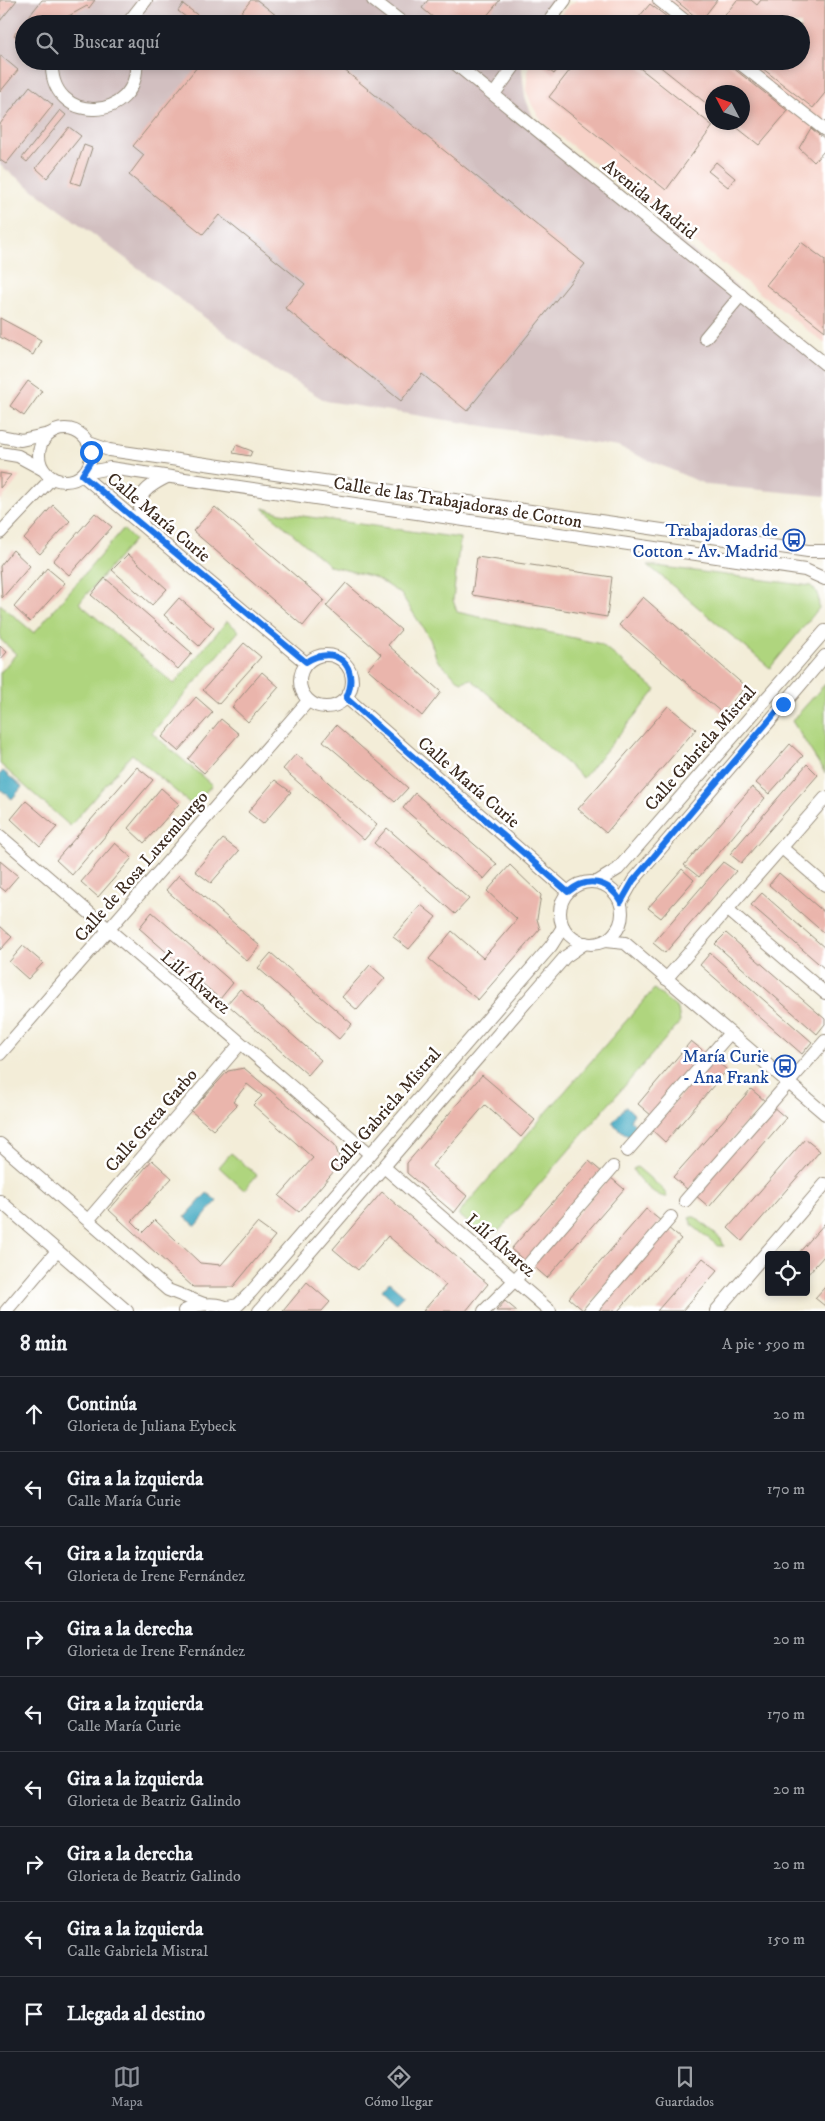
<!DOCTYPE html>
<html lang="es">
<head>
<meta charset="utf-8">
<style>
  :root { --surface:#171b24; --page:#242831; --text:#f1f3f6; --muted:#9ea1a6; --line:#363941; --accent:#8c9099 }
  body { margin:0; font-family:"IM FELL DW Pica",serif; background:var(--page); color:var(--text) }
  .controls { position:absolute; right:15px; bottom:15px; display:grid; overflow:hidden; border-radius:5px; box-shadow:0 2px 8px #0003 }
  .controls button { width:45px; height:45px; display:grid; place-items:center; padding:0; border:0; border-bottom:1px solid var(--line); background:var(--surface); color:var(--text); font:25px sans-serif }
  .compass { position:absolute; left:705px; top:85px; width:45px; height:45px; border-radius:50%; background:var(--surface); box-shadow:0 2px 8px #0003; rotate:311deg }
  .stop { position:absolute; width:15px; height:15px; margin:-11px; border:4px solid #1a73e8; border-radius:50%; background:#fff }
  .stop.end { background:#1a73e8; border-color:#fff; box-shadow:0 1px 5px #0008 }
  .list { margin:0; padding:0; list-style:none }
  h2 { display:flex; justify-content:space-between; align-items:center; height:65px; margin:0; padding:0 20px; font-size:21px }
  h2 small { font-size:16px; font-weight:400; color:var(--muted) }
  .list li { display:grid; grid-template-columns:32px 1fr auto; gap:15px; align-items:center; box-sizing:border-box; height:75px; padding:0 20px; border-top:1px solid var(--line) }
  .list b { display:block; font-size:19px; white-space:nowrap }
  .list p { margin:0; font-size:16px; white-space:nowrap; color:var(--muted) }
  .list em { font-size:16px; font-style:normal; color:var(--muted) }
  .icon { flex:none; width:28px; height:28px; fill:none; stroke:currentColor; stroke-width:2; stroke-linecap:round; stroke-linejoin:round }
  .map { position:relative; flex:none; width:825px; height:1311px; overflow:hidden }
  .search { position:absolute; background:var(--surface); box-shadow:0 2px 8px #0003; left:15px; right:15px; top:15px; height:55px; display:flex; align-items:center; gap:12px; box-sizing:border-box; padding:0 18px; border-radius:28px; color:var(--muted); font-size:19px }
  .sheet { height:740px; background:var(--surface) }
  nav { display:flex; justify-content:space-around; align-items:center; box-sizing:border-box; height:70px; border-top:1px solid var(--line); background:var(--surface); font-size:14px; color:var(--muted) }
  nav a { display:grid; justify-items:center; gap:2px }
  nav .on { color:var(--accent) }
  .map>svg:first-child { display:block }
  .built { fill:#f7d1c7; fill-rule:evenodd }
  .industrial { fill:#d2bfc0 }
  .green { fill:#afd57e; stroke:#75804e }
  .water { fill:#41a8c1; stroke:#3e6970 }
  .building { fill:#eab5ac }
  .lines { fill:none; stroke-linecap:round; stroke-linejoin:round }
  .minor-casing { stroke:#978c7b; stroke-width:14 }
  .minor { stroke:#fff; stroke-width:12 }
  .route { stroke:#1a73e8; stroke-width:6 }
  .labels { text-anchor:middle; stroke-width:5; stroke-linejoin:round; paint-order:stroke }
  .street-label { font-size:18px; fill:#3b2a1e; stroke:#fff }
  .transit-label { font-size:18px; fill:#164399; stroke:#fff; text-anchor:end }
</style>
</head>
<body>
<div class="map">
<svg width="825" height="1311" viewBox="0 0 825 1311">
  <rect width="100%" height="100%" fill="#fff"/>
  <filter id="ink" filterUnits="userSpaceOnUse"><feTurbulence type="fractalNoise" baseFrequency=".02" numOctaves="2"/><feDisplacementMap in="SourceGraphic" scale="10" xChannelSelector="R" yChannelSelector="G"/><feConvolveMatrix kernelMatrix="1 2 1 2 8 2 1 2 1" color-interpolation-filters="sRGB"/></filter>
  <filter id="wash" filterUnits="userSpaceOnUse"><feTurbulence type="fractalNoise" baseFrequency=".0096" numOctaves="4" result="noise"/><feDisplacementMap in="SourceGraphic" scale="20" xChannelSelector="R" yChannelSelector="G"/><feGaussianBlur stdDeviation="1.12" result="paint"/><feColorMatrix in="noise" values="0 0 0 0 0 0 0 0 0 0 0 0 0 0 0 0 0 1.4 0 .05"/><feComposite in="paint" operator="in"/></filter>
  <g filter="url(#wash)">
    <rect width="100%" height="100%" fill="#f3edd8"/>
    <!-- built -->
    <g class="built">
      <path d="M577,0h248v344l-282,-221 -11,-18 -6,-15 3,-29h272v-37h-247l14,-18zM712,92h30v30h-30z"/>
      <path d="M0,473l21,3 -21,25z"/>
    </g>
    <!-- industrial -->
    <path class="industrial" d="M0,0h565l-17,24h-524v37h497l4,36 10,25 290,237v137l-118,-11 -89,-38 -292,-46 -51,-31 -275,-205z"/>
    <!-- green -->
    <g class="green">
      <path d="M263,508l18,5 179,25 -7,62 4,12 144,32 55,46 -73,88 -112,-99 -10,3 -24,-22 -7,-21 -29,-45 -27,-17 -44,-11z"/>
      <path d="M123,529l11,11 -55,63 95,81 53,-63 12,10 -87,102 60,52 -19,21 -61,-52 -62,72 -70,-62v-91l16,-19 -16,-15v-35l34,29z"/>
      <path d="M648,565l163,21 7,7 1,15 -49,60z"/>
      <path d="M825,684v89l-33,-52z"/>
      <path d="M654,989l24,20 2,13 -182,210h-11l-6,2 -23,-20z"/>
      <path d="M231,1153l26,22 -13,15 -25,-23z"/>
      <path d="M637,1167l27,23 3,7c-10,1 -31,-18 -34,-28z"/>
      <path d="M692,1217h3l26,22 3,7h-6l-25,-20 -4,-8z"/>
    </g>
    <!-- water -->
    <g class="water">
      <path d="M3,771l19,16 -10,12 -12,-10v-15z"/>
      <path d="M626,1106l8,8 -4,6 8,7 -9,10 -17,-14z"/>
      <path d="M207,1193l10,8 -21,25 -11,-9z"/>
      <path d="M389,1282l15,13 -8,8 -14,-13z"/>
    </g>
    <g id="blocks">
      <!-- building -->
      <g class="building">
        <path d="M0,0h17l-17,21z"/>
        <path d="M42,0h53l-6,8 -2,-2 -33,18h-30v19l-10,-8z"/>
        <path d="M251,0h6l30,24h-55z"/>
        <path d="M428,0h72l-20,24h-39l-19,-16z"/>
        <path d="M675,0h42l-16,21z"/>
        <path d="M737,0h14l6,5 4,-5h64v93l-12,15 -60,-47h48v-37h-83z"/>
        <path d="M183,4l26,20h-14l-17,-13z"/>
        <path d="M650,4l26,20h-43z"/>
        <path d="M0,55l18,15 -18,22z"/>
        <path d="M202,61h131l252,203 -118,147 -45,-37 -21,27 -116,-93 20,-24 -86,-69 -16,19 -74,-59 15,-20 -11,-9z"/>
        <path d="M537,61h26l-9,13z"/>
        <path d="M577,61h54l82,65 -47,64 -117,-93z"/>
        <path d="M653,61h71l64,50 -29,34 -29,-23h12v-30h-30v16z"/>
        <path d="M30,86l23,19 -47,59 -6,-4v-36z"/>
        <path d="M60,110l6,5 -39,47 -5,-4z"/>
        <path d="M69,127l12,9 -34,42 -11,-10z"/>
        <path d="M811,128l14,12v10l-11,12 -15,-14z"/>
        <path d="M84,145l8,3 -12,37 -9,-3z"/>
        <path d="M716,162l19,16 -7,9 -20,-16z"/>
        <path d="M801,242l24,18v71l-59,-46z"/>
        <path d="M0,318l41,22 -8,15 -33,-18z"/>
        <path d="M28,381l14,10 -18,25 -14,-10z"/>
        <path d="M236,445l16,6 -2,5 -17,-3z"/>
        <path d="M0,473l11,2 -11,13z"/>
        <path d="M53,505l17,16 -30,33 -16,-15z"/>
        <path d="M215,507l109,93 -21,26 -110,-95z"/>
        <path d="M95,513l17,14 -43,48 -16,-14z"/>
        <path d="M13,550l17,16 -28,32 -2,-32z"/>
        <path d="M128,554l39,35 -15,16 -40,-35z"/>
        <path d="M477,557l135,20 -5,40 -135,-22z"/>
        <path d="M47,568l18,15 -35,39 -16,-15z"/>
        <path d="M105,578l87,75 -14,16 -87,-74z"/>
        <path d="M346,583l55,47 -13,15 53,47 -19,24 -54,-47 13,-15 -55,-48z"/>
        <path d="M643,597l103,90 -24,26 -103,-88z"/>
        <path d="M179,598l35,30 -15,18 -35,-31z"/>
        <path d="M244,643l17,14 -42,47 -16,-14z"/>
        <path d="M0,646l7,6 -7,8z"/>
        <path d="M262,672l17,15 -31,35 -16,-15z"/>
        <path d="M196,697l17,15 -35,39 -16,-14z"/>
        <path d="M668,706l28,23 -90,104 -28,-24z"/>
        <path d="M221,719l18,15 -35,39 -16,-14z"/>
        <path d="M336,725l72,63 -13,14 -72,-61z"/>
        <path d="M790,744l13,12 -34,38 -13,-11z"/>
        <path d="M296,754l81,71 -13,15 -81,-71z"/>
        <path d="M807,764l11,11 -77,88 -11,-9z"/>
        <path d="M137,767l16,13 -81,95 -16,-15z"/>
        <path d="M275,780l16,12 -28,32 -15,-12z"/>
        <path d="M752,787l13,11 -66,79 -15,-12z"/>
        <path d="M161,788l18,16 -35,39 -16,-15z"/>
        <path d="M415,793l82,71 -13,15 -81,-71z"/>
        <path d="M26,801l31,26 -17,19 -29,-27z"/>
        <path d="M387,828l82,71 -14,15 -81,-71z"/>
        <path d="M223,839l16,12 -28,32 -16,-12z"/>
        <path d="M115,843l17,15 -34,39 -17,-15z"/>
        <path d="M0,861l18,15 -13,15 -5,-4z"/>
        <path d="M723,862l13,9 -71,82 -12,-10z"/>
        <path d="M510,865l31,30 -4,24 3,10 -62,71 -49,-41 23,-28 31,27 34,-39 -30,-28z"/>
        <path d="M682,869l12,11 -33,38 -13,-10z"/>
        <path d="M779,873l46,40v21l-56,-49z"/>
        <path d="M179,875l81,71 -13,15 -81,-71z"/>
        <path d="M762,893l63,55v21l-74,-64z"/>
        <path d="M421,905l15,12 -27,32 -16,-12z"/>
        <path d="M152,912l81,71 -13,16 -81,-71z"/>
        <path d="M0,926l12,11 -12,13z"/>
        <path d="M726,933l99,86v5l-8,10 -102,-90z"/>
        <path d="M23,946l20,17 -15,16 -19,-17z"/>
        <path d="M271,953l81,71 -13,15 -81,-71z"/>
        <path d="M710,953l102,89 -10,12 -102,-89z"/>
        <path d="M370,965l15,13 -28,32 -15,-13z"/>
        <path d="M240,989l81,71 -13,15 -81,-71z"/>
        <path d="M691,1041l15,12 -54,63 -14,-12z"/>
        <path d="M713,1058l14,12 -62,72 -14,-13z"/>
        <path d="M244,1068l91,77 6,18 -42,49 -20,-16 34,-38 -60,-53 9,-9 -15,-12 -14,18 4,3 -24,25 -22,-19 37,-40z"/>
        <path d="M482,1075l53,45 -14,17 -36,-32 -53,61 35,30 -13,17 -47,-40v-10z"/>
        <path d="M751,1089l14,12 -77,89 -15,-13z"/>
        <path d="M772,1106l14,12 -77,89 -15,-13z"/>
        <path d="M805,1139l15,12 -78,90 -14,-13z"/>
        <path d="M152,1160l20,18 -40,43 11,11 12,-12 45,43 21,2 36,-42 18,13 -42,51h-40l-84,-77z"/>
        <path d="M589,1161l14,12 -77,89 -15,-13z"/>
        <path d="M610,1177l14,12 -77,89 -15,-13z"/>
        <path d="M382,1192l106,92 -22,27h-43l23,-26 -58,-49 -30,34 -25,-21z"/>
        <path d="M646,1209l15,12 -77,90 -15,-13z"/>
        <path d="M825,1223v32l-19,21v-21h-9z"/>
        <path d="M667,1227l14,12 -63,72h-25z"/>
        <path d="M703,1258l15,12 -36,41h-25z"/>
        <path d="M307,1282l23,20 -8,9h-39z"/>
        <path d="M825,1287v19l-10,-8z"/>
        <path d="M505,1301l12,10h-21z"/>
      </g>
    </g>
  </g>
  <g filter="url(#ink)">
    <use href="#blocks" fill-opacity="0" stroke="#978c7b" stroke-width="1"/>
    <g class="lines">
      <!-- minor casing -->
      <g class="minor-casing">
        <g id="minor">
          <path d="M373,0l31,24"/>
          <path d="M659,0l30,24"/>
          <path d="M127,24l19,-24"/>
          <path d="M547,24l18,-24"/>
          <path d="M52,61c-4,66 89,62 84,0"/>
          <path d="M452,61l373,303"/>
          <path d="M737,61l88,69"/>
          <path d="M494,94l24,-33"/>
          <path d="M705,338l36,-43"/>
          <circle cx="65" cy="455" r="26"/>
          <path d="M0,436l21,4 28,-6"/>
          <path d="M89,443l20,7 699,101h17"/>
          <path d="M0,453l18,3 24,13"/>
          <path d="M84,473l26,-5 695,102 20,9"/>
          <path d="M82,475l224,188"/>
          <path d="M143,525c-7,-29 -2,-35 24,-48"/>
          <path d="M0,533l52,-55"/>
          <circle cx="326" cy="681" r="26"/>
          <path d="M347,698l221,194"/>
          <path d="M0,836l370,318"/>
          <path d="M782,848l43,37"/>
          <circle cx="591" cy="913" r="31"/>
          <path d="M597,882l21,-13 207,-238"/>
          <path d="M621,902l12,-21 192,-225"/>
          <path d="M727,909l98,84"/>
          <path d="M605,941l20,2 200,171"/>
          <path d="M666,979l159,-181"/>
          <path d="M0,1054l308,-353"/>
          <path d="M0,1144l168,146 36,14"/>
          <path d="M627,1151l103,-118"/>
          <path d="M384,1167l166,144"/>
          <path d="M0,1201l127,110"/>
          <path d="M685,1201l140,-160"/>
          <path d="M89,1219l151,-175"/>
          <path d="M228,1307l10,-2 13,-13 300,-346 12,-19"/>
          <path d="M6,1311l51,-60"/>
          <path d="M184,1311c17,-9 35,-9 51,0"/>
          <path d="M259,1311l306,-354 20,-14"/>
          <path d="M484,1311l31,-31 98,-113"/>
          <path d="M590,1311l81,-94"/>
          <path d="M716,1311l109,-127"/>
        </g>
      </g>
      <!-- minor -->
      <use href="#minor" class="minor"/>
    </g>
  </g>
  <g class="lines" filter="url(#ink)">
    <!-- route -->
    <path class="route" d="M91,452v9l-9,14 224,187c30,-19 55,5 40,36l222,194c19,-16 41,-12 53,10l12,-21 150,-177"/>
  </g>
  <!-- icons -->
  <defs>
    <g id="bus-ring" transform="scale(1.125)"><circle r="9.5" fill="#fff" stroke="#1a4fb4" stroke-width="1.5"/><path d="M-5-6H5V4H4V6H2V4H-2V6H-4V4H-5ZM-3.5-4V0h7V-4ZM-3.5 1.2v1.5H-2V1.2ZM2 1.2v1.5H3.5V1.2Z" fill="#1a4fb4"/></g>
  </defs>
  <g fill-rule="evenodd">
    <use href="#bus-ring" x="794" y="540"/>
    <use href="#bus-ring" x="785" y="1066"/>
  </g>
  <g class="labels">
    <!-- street labels -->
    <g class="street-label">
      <text transform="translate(650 199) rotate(39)" y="6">Avenida Madrid</text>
      <text transform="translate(458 502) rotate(9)" y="6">Calle de las Trabajadoras de Cotton</text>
      <text transform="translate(159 517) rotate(40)" y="6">Calle María Curie</text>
      <text transform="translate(700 748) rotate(-49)" y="6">Calle Gabriela Mistral</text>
      <text transform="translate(469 782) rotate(41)" y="6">Calle María Curie</text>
      <text transform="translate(141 866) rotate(-49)" y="6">Calle de Rosa Luxemburgo</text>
      <text transform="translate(196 982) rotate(41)" y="6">Lilí Álvarez</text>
      <text transform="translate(385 1110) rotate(-49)" y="6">Calle Gabriela Mistral</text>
      <text transform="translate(151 1120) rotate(-49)" y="6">Calle Greta Garbo</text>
      <text transform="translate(501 1245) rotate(41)" y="6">Lilí Álvarez</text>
    </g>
    <!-- transit labels -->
    <g class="transit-label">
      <text x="778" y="536">Trabajadoras de<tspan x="778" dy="21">Cotton - Av. Madrid</tspan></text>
      <text x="769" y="1062">María Curie<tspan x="769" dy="21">- Ana Frank</tspan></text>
    </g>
  </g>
</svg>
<div class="controls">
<button><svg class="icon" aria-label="locate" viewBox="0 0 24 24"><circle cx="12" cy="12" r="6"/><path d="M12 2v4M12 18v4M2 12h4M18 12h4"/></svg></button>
</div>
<svg class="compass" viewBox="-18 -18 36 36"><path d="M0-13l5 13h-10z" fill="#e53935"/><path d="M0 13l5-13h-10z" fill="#9ea1a6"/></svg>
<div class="stop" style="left:91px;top:452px"></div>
<div class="stop end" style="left:783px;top:704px"></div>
<div class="search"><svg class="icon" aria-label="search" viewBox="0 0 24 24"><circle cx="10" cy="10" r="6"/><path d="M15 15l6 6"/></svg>Buscar aquí</div>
</div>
<section class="sheet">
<h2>8 min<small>A pie · 590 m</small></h2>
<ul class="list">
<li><svg class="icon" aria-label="ahead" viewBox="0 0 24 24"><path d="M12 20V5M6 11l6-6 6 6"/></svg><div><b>Continúa</b><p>Glorieta de Juliana Eybeck</p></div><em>20 m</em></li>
<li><svg class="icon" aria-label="left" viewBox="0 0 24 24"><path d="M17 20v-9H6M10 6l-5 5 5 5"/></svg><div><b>Gira a la izquierda</b><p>Calle María Curie</p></div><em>170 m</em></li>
<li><svg class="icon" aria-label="left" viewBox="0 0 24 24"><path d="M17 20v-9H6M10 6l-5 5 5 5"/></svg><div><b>Gira a la izquierda</b><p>Glorieta de Irene Fernández</p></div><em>20 m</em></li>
<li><svg class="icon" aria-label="right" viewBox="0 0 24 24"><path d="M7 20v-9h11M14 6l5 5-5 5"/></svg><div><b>Gira a la derecha</b><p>Glorieta de Irene Fernández</p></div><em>20 m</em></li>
<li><svg class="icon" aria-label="left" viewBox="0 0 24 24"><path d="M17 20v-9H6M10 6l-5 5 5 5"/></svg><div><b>Gira a la izquierda</b><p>Calle María Curie</p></div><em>170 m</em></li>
<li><svg class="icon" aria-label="left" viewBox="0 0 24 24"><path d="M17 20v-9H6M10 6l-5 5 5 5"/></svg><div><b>Gira a la izquierda</b><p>Glorieta de Beatriz Galindo</p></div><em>20 m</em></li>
<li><svg class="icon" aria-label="right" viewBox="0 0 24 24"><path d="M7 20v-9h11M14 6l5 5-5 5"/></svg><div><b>Gira a la derecha</b><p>Glorieta de Beatriz Galindo</p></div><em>20 m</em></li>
<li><svg class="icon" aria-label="left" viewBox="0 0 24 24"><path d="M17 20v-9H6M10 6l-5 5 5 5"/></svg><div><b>Gira a la izquierda</b><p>Calle Gabriela Mistral</p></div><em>150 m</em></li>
<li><svg class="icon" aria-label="arrive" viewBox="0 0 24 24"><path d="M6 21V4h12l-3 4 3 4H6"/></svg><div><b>Llegada al destino</b></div></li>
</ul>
</section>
<nav>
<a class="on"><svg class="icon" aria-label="map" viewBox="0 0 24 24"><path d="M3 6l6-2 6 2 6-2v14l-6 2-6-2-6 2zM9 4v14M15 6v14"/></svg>Mapa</a>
<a><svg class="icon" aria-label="directions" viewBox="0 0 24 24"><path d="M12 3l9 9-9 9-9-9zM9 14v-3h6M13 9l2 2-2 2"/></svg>Cómo llegar</a>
<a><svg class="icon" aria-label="saved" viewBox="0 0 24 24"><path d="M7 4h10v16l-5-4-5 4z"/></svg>Guardados</a>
</nav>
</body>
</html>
